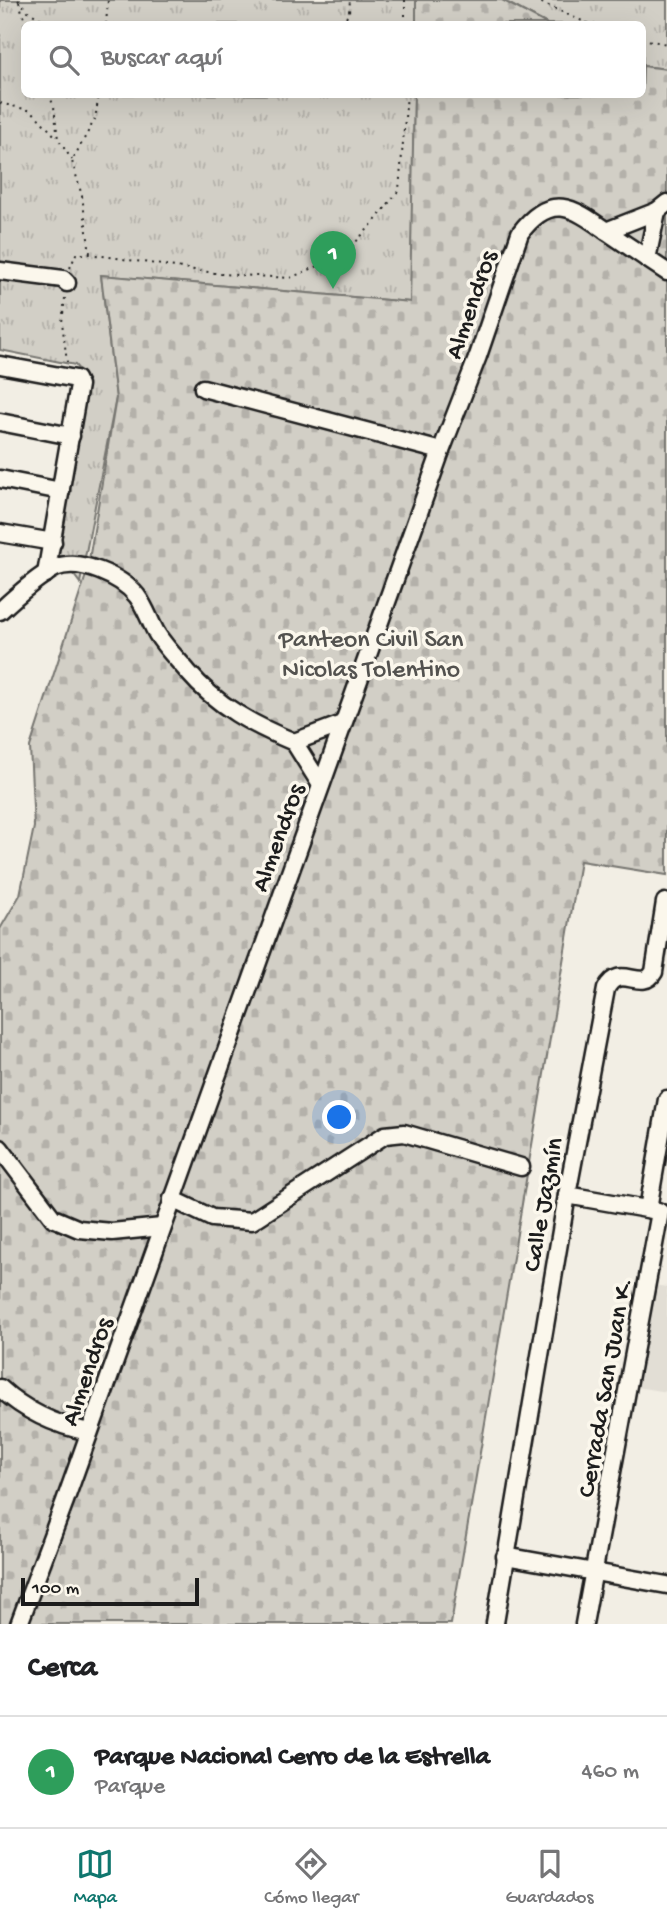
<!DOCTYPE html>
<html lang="es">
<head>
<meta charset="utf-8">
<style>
  :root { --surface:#fff; --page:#f6f6f6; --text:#202124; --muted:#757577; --line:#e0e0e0; --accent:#0f766e }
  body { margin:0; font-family:"Gochi Hand",sans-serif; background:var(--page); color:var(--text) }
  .scale { position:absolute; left:21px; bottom:18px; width:178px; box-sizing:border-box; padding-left:7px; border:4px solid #1c1c1c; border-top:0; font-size:19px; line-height:24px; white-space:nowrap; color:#1c1c1c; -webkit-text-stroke:5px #fbf7ec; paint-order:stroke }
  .you { position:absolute; left:340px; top:1118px; width:24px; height:24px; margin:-18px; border:5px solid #fff; border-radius:50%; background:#1a73e8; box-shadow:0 0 0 10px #1a73e833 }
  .badge { display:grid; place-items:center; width:46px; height:46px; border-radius:50%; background:var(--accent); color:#fff; font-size:23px; font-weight:700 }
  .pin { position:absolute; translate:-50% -58px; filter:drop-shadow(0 2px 4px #0008) }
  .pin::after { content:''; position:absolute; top:37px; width:24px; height:21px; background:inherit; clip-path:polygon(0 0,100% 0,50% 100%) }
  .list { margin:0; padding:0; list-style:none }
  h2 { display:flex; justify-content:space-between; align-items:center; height:91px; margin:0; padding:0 28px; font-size:30px }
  h2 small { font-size:23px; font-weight:400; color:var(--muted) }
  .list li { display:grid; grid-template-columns:46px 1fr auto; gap:21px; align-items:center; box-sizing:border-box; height:112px; padding:0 28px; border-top:2px solid var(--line) }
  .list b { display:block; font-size:26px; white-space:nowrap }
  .list p { margin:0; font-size:23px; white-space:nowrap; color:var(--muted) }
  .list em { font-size:23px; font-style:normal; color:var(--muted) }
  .icon { flex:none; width:38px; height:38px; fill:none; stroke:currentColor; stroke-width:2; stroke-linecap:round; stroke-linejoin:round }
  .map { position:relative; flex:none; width:667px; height:1624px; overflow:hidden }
  .search { position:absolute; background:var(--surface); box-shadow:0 7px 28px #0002; left:21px; right:21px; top:21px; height:77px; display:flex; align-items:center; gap:18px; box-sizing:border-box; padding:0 24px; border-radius:10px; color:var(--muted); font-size:26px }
  .sheet { height:203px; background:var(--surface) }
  nav { display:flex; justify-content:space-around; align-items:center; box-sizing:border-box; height:98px; border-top:2px solid var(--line); background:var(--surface); font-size:19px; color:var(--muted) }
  nav a { display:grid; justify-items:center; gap:4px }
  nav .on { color:var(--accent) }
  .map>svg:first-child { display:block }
  .built { fill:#e2ded5 }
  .grass { fill:url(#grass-tufts); stroke:#777671; stroke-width:2 }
  .cemetery { fill:url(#cemetery-stones); stroke:#777671; stroke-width:2 }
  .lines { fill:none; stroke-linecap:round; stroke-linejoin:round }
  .minor-casing { stroke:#1c1c1c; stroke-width:21 }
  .path { stroke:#1c1c1c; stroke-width:2; stroke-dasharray:2 5; stroke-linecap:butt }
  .minor { stroke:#fbf7ec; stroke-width:16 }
  .labels { text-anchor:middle; stroke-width:7; stroke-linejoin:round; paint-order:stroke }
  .street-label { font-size:26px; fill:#1c1c1c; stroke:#fbf7ec }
  .park-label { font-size:26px; fill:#53524f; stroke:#fbf7ec }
</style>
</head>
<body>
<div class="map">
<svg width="667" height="1624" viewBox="0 0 667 1624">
  <defs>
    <pattern id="grass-tufts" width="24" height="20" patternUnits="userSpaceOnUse" patternTransform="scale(1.75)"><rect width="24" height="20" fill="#d2cfc6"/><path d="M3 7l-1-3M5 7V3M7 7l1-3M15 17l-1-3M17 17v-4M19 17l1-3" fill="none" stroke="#b4b1aa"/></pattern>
    <pattern id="cemetery-stones" width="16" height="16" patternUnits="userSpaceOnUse" patternTransform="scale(1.75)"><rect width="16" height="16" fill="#d2cfc6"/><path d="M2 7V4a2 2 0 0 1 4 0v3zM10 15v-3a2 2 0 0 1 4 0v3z" fill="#b4b1aa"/></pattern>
  </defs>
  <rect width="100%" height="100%" fill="#f2eee4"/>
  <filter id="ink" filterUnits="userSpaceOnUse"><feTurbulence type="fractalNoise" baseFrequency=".0143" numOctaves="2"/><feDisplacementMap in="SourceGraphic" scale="14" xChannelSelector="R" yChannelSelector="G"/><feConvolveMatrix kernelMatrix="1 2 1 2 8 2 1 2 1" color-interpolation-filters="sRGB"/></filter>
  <g filter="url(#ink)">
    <!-- built -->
    <path class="built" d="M653,1285l14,2v105l-31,-5 6,-15v-4l-3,-1z"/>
    <!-- grass -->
    <g class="grass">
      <path d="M0,0h416v24h-392v70l390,1 -3,207 -310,-27 15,123 -36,185 -26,-35 32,-158 -1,-13 -10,-12 -75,-15z"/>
      <path d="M502,0h165v69l-24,-3 -1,-42h-95z"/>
    </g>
    <!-- cemetery -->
    <g class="cemetery">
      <path d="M416,0h86l45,24h-131z"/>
      <path d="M643,66l24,3v806l-87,-14 -129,763h-451v-695l20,-34 14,-68 -4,-80 57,-175 29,-174 -15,-123 309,27 4,-207 228,-1z"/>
    </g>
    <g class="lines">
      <!-- minor casing -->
      <g class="minor-casing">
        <g id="minor">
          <path d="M606,231l51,-20 10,-8"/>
          <path d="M647,259l10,-48"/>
          <path d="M0,271l63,8 4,4"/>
          <path d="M0,365l76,14 3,6 -33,189"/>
          <path d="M203,388l238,63"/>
          <path d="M0,422l71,14"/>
          <path d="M0,479l61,12"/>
          <path d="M0,533l53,9"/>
          <path d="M0,611c15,-14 37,-34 55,-43 24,-11 67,9 82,28 9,12 13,26 20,38 8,13 21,26 31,38 29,34 65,53 106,70l48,-18"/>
          <path d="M294,742l27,43"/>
          <path d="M0,1148l53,70 26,11 33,3 50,-5"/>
          <path d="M567,1195l91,16"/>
          <path d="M172,1199l40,19 40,3 133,-86 19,-2 117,34"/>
          <path d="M648,1209l19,-110"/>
          <path d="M0,1388c26,24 55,37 89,44"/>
          <path d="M505,1556l162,29"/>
          <path d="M495,1623l72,-428 39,-206c13,-27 36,4 48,-17l11,-70"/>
          <path d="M19,1624l46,-123 376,-1050 37,-95 42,-123c33,-44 56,-23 92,2 18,12 36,25 55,37"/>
          <path d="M584,1624l76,-412"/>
        </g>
      </g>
      <!-- path -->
      <g class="path">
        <path d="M18,0l11,12 21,12"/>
        <path d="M405,0v24"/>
        <path d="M535,0l54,24"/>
        <path d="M19,2l7,22"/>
        <path d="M106,24l2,-24"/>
        <path d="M343,24l6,-12 1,-12"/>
        <path d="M642,39l25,5"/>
        <path d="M49,94l5,13 4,32 14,21"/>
        <path d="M0,103l32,8 25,27"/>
        <path d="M90,253l-8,-57 -10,-35 23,-42 4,-25"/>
        <path d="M70,268l6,-14h14l131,20 69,4 54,-23 31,-34 24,-31 8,-96"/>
        <path d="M65,298l-3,24 5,40"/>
      </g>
      <!-- minor -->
      <use href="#minor" class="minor"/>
    </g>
  </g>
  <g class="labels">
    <!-- street labels -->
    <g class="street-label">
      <text transform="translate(469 304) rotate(-71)" y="9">Almendros</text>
      <text transform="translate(276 837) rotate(-70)" y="9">Almendros</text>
      <text transform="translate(541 1204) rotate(-80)" y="9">Calle Jazmín</text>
      <text transform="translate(85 1371) rotate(-71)" y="9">Almendros</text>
      <text transform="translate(603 1387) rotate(-80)" y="9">Cerrada San Juan K.</text>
    </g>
    <!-- park labels -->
    <g class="park-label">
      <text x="371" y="646">Panteon Civil San<tspan x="371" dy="30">Nicolas Tolentino</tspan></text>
    </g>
  </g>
</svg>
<div class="scale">100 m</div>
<div class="you"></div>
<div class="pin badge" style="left:333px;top:289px;background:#2e9e5b">1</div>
<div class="search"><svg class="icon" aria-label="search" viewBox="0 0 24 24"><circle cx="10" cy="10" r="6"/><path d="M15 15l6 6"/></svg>Buscar aquí</div>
</div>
<section class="sheet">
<h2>Cerca<small></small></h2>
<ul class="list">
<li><span class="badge" style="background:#2e9e5b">1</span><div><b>Parque Nacional Cerro de la Estrella</b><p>Parque</p></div><em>460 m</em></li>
</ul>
</section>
<nav>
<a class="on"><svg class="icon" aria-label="map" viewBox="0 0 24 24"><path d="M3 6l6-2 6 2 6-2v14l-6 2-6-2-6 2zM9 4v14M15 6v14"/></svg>Mapa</a>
<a><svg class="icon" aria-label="directions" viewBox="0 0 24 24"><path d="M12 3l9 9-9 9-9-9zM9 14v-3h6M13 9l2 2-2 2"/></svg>Cómo llegar</a>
<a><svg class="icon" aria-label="saved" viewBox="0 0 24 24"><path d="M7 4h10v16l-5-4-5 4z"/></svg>Guardados</a>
</nav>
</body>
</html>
